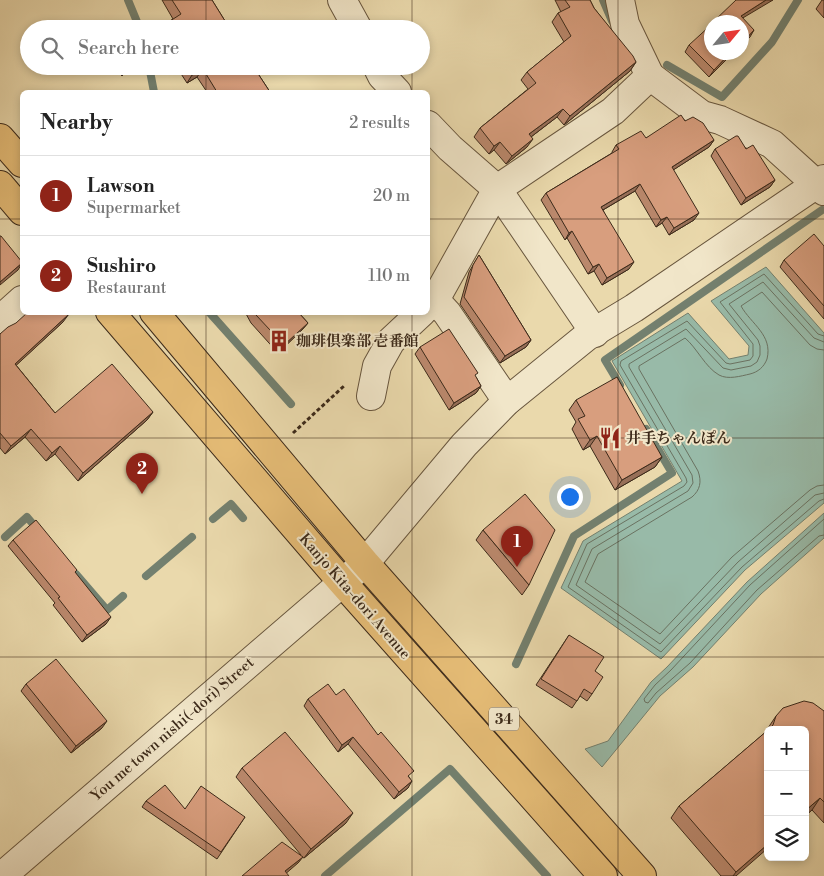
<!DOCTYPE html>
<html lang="en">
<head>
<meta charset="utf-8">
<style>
  :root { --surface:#fff; --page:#f6f6f6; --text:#222; --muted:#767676; --line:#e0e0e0; --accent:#8f2418 }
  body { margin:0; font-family:"Libre Bodoni","Noto Serif JP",serif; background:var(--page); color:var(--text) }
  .controls { position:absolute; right:15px; bottom:15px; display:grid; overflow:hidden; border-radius:8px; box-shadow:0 2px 8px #0003 }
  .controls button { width:45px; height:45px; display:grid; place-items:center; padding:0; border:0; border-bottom:1px solid var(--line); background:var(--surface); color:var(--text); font:25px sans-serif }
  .compass { position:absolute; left:704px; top:15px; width:45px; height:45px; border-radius:50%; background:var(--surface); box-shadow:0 2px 8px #0003; rotate:61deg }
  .you { position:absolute; left:569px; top:496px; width:18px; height:18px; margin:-12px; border:4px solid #fff; border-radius:50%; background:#1a73e8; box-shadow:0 0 0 8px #1a73e833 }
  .badge { display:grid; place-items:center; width:32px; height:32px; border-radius:50%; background:var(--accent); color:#fff; font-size:16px; font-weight:700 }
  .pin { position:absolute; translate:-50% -41px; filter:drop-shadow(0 1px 2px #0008) }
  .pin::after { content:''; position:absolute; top:26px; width:18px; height:15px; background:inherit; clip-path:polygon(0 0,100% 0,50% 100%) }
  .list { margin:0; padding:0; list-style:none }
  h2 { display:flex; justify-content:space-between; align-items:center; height:65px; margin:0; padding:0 20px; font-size:21px }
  h2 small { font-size:16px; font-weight:400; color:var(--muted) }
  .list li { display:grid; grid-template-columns:32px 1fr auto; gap:15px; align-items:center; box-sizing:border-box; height:80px; padding:0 20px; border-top:1px solid var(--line) }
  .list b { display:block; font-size:19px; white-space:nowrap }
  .list p { margin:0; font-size:16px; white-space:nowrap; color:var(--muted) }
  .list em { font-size:16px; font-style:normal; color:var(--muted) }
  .icon { flex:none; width:28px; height:28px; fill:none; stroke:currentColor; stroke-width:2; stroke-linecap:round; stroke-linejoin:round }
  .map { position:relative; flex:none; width:824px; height:876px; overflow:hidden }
  .search { position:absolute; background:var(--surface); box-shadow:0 2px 8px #0003; left:20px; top:20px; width:410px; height:55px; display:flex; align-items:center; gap:12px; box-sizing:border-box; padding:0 18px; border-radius:28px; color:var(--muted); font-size:19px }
  .panel { position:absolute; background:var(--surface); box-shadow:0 2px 8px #0003; left:20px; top:90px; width:410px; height:225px; border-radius:8px }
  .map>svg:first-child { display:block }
  .water { fill:#98baa8; stroke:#73806f }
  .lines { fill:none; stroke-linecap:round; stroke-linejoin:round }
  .shore { stroke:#6a7261; stroke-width:1 }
  .stream { stroke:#73806f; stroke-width:8 }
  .minor-casing { stroke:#68563e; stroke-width:30 }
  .tertiary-casing { stroke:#68563e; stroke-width:30 }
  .trunk-casing { stroke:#3c2a1a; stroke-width:30 }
  .path { stroke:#3c2a1a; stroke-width:3; stroke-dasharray:4 2.5; stroke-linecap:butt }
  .minor { stroke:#f1e6c9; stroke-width:28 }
  .tertiary { stroke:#f1e6c9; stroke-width:28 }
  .trunk { stroke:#e5bc76; stroke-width:28 }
  .wall { fill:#ba886c; stroke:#3c2a1a }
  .shaded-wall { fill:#976f58; stroke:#3c2a1a }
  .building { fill:#d89e7e; stroke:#3c2a1a }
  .grid { fill:none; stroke:#3c2a1a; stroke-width:1; stroke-opacity:0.55 }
  .labels { text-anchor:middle; stroke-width:4; stroke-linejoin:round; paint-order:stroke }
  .shield { fill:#f1e6c9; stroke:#72624e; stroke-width:1 }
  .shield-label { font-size:14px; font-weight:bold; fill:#3c2a1a }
  .poi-label { font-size:15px; font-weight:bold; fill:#3c2a1a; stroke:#f1e6c9; text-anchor:start }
  .street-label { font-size:15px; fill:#3c2a1a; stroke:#f1e6c9 }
</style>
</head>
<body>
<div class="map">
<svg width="824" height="876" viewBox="0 0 824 876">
  <rect width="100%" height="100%" fill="#ead9ac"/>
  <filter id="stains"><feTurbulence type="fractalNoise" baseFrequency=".004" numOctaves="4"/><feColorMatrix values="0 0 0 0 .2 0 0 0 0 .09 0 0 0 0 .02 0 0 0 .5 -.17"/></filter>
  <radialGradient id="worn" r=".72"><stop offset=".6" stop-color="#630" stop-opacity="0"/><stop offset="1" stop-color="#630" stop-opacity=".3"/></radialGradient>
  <!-- water -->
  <g class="water">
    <path d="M766,267l58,66v170l-79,67 -84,89 -100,-71 22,-47 99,-60 -70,-120 76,-48 41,46 19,-4 1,-9 -38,-45z"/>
    <path d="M824,513v25l-63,56 -68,73 -33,29 -58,71 -17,-18 23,-8 43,-59 16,-15 80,-85z"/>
  </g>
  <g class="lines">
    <!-- shore -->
    <g class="shore">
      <path d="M824,336l-6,-2 -54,-60 -44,28 33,42v12l-3,4 -20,4 -4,-1 -39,-42 -66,40 -1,4 66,113 1,4 -3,4 -97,58 -19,43 93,65 81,-85 77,-66 5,-2"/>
      <path d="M824,342l-10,-4 -51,-56 -34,22 29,36 2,6v9l-3,7 -6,4 -20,4 -8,-2 -37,-39 -57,35v3l63,108 1,8 -5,8 -96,58 -16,36 84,59 78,-82 77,-67 9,-2"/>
      <path d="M824,350l-7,-1 -7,-4 -48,-53 -21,14c10,18 32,29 26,53 -3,8 -9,13 -17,15 -9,2 -22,6 -31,1 -14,-8 -22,-27 -34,-37l-46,28v3l59,102c4,11 2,19 -6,26l-94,57 -13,28 75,52 72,-77 78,-67 7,-4 7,-1"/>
      <path d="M824,519l-74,66 -79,85 -16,15 -11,14 1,3 3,1 8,-10 34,-30 67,-73 62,-54 5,-1"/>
    </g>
    <!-- stream -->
    <g class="stream">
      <path d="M128,0l12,29"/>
      <path d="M603,0l9,21"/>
      <path d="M667,65l55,32 50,-55 26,-42"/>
      <path d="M149,66l5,26"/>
      <path d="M209,312l82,92"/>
      <path d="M620,385l-15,-25 217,-150"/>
      <path d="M213,519l18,-15 12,14"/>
      <path d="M5,537l22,-20 11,13"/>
      <path d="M76,574l31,36 16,-14"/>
      <path d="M146,576l46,-39"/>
      <path d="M516,664l58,-128 98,-63 -26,-44"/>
      <path d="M325,876l125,-107 97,107"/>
    </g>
    <!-- minor casing -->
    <g class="minor-casing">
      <g id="minor">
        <path d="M342,0l16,29"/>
        <path d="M377,66l5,10 15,16"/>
        <path d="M650,76l52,39 18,5 52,24 52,47"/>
        <path d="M428,125l22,23 47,41 98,144"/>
        <path d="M435,300l12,13 60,88"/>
        <path d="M428,307l7,-7 62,-111 116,-78 37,-35 -25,-52 -5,-24"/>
        <path d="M0,320l22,-20"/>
        <path d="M371,396l6,-30 14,-25 31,-29"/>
      </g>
    </g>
    <!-- tertiary casing -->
    <g class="tertiary-casing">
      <path id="tertiary" d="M2,876l363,-313 99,-118 43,-44 79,-64 48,-29 190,-129"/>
    </g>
    <!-- trunk casing -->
    <g class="trunk-casing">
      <g id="trunk">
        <path d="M0,138l22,25"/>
        <path d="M0,185l22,26"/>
        <path d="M110,312l232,270 261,294"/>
        <path d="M154,312l211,251 277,313"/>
      </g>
    </g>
    <!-- path -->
    <path class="path" d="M293,433l51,-47"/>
    <!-- minor -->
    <use href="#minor" class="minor"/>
    <!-- tertiary -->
    <use href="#tertiary" class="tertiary"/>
    <!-- trunk -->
    <use href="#trunk" class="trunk"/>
  </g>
  <!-- wall -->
  <g class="wall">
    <path d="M162,0h50l18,29h-65l5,-8 3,-2z"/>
    <path d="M555,0h35l4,8 42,54 -6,9 -66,54 -7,-8 -26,20 -4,10 -21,17 -12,-14 -5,4 -15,-17 6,-9 48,-39 -7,-9 6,-8 37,-30 -12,-20 6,-9 3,-1z"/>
    <path d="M822,0h2v18l-8,-9z"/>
    <path d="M689,45l23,7h22l-25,25 -24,-25z"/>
    <path d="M112,66h20l-10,10z"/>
    <path d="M176,66h77l17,26h-63l-10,-15 -10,6z"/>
    <path d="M685,121l29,19 -5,7 -36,23 21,50 -25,15 -7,-12 -6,4 -21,-36 -32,19 26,59 -27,16 -8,-14 -6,3 -21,-36 -2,2 -24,-40 5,-7 66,-40v-1l4,-7 30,-7z"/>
    <path d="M715,149h31l29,31 -5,7 -29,18 -30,-49z"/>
    <path d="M824,246v73l-44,-52 4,-7z"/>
    <path d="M479,255l52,85 -5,7 -26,16 -40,-59 9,-32z"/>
    <path d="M245,312h55l-1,1 9,10 -6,7 -24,23 -27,-30z"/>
    <path d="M63,322l-47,43 39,48 98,-1 -6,8 -69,61 -23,-27 -9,7 -21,-24 -20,17 -5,-6v-114z"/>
    <path d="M420,347l56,30 5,9 -5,7 -27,17 -34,-56z"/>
    <path d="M576,400l86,57 -7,10 -40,23 -25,-44 -7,4 -11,-21 4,-7 -7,-12z"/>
    <path d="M483,530l46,55 -7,10 -46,-55z"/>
    <path d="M13,540l64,30 -2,2 31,52 -24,18 -29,-37 2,-2 -47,-57z"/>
    <path d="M569,635l26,36 -3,23 -5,7 -7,-5 -8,12 -36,-23z"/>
    <path d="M26,684l76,44 -31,25 -50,-62z"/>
    <path d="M336,695l74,83 -2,10 -14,11 -46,-55 -10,8 -34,-46 4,-7z"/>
    <path d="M824,711v112l-12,-13 -7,6v-86l-69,146h-15l-50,-58 8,-12 88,-75 1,-3 8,-12z"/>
    <path d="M242,768l104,55 -42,35 -2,-1 -4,6 -56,13 59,-21 -65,-78z"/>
    <path d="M146,801l39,8 60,8 -28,42 -75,-52z"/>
  </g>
  <!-- shaded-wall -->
  <g class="shaded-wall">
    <path d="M766,0h7l-37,22 5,-6z"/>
    <path d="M754,30l-4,7 -8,8v-2z"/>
    <path d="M731,52h3l-25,25 5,-7z"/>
    <path d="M636,62l-6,9 -66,54 6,-9z"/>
    <path d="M130,66h2l-10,10 5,-7z"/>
    <path d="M203,69l-6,8 -10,6 5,-8z"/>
    <path d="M563,109l-6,8 -34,26 6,-9z"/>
    <path d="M533,139l-6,8 -21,17 6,-8z"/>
    <path d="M714,140l-5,7 -42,27 5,-7z"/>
    <path d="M500,142l-6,8 -5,4 5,-8z"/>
    <path d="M775,180l-5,7 -29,18 5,-7z"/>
    <path d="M640,184l-5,7 -39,23 5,-7z"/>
    <path d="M699,213l-5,7 -25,15 5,-7z"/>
    <path d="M667,217l-5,6 -6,4 5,-7z"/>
    <path d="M572,231l-5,7 -2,2 4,-7z"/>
    <path d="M634,262l-5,7 -27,16 5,-7z"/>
    <path d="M22,263l-4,7 -18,15v-3z"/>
    <path d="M599,264l-5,7 -6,3 5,-7z"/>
    <path d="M69,314l-6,8 -54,50 6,-8z"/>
    <path d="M308,323l-6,7 -24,23 6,-8z"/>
    <path d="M531,340l-5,7 -26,16 5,-7z"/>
    <path d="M481,386l-5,7 -27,17 5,-7z"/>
    <path d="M153,412l-6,8 -69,61 5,-8z"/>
    <path d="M31,429l-6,8 -20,17 6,-8z"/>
    <path d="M597,436l-7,10 -7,4 7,-10z"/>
    <path d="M60,446l-5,8 -9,7 6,-8z"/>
    <path d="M662,457l-7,10 -40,23 7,-10z"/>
    <path d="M111,617l-5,7 -24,18 5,-7z"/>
    <path d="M107,721l-5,7 -31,25 5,-7z"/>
    <path d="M353,737l-5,7 -10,8 4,-7z"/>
    <path d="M412,781l-4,7 -14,11 5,-7z"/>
    <path d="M820,798l-8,12 -7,6v-5z"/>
    <path d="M353,813l-7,10 -42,35 7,-9z"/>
    <path d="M768,844v4l-32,28h-3l3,-4z"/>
    <path d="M303,857l-5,6 -15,13 2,-5z"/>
  </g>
  <!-- building -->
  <g class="building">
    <path d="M172,0h40l18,29h-55l-5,-8 11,-7z"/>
    <path d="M565,0h25l4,8 39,48 3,6 -66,54 -7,-7 -34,25 4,5 -21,17 -12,-14 -6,4 -14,-18 56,-45 -9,-11 44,-36 -13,-23 12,-6z"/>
    <path d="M736,0h30l-25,16 13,14 -12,13v-21h-29z"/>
    <path d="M712,24v28h19l-17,18 -25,-25z"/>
    <path d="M117,26l3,3h-6z"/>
    <path d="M124,66h6l-3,3z"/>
    <path d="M186,66h67l17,26h-53l-14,-23 -11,6z"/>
    <path d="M681,115l4,6 8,-4 10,6 11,17 -42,27 27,46 -25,15 -7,-11 -6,3 -21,-36 -39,23 33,55 -27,16 -8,-14 -6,3 -21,-36 -3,2 -23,-40 73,-44 -3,-4 25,-14 5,7z"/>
    <path d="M736,136h2l8,13 7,-4 22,35 -29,18 -31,-49z"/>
    <path d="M814,234l10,12v60l-40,-46z"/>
    <path d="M0,236h1l21,26v1l-22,19z"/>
    <path d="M479,255l52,85 -26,16 -41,-59 9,-32z"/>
    <path d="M28,312h40l1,2 -54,50 40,49 57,-49 41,48 -70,61 -23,-27 -8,7 -21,-24 -20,17 -11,-13v-99l8,-7 8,-4z"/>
    <path d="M255,312h43l10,11 -24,22 -28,-30z"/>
    <path d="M449,329l29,44 -3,2 6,11 -27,17 -34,-56z"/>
    <path d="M617,377l45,80 -40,23 -25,-44 -7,4 -12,-21 7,-3 -9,-16z"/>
    <path d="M525,494l30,36 -26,55 -46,-55z"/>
    <path d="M36,520l41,50 -2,2 36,45 -24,18 -29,-37 2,-1 -47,-57z"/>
    <path d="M569,635l35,22 -9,14 8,6 -11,17 -8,-5 -7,12 -36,-22z"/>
    <path d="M56,659l51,62 -31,25 -50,-62z"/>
    <path d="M328,684l8,11 8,-6 34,46 3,-3 33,39 -6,5 4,5 -13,11 -46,-55 -11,8 -34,-46z"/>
    <path d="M804,701l9,2 11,8v91l-4,-4 -15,13v-81h-37l5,-5 3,-9 7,-8z"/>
    <path d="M768,730v114l-32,28 -57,-66z"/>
    <path d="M285,732l68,81 -42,36 -69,-81z"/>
    <path d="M165,785l20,24 16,-23 44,31 -24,35 -75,-51z"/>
    <path d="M282,842l21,15 -18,14 4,5h-47z"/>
  </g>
  <!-- grid -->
  <path class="grid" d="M206,0v29M412,0v29M618,0v876M206,66v26M412,66v26M0,219h22M428,219h396M206,312v564M412,312v564M0,438h824M0,657h824"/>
  <!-- icons -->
  <defs>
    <g id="building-bare" transform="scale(1.725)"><path d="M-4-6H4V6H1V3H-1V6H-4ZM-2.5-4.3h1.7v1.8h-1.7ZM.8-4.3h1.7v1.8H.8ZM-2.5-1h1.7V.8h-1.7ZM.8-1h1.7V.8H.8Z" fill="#8f2418" stroke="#f1e6c9" stroke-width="2.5" paint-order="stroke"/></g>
    <g id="restaurant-bare" transform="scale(1.725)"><path d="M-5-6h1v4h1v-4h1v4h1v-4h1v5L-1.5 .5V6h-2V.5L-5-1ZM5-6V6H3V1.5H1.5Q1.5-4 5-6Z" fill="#8f2418" stroke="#f1e6c9" stroke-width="2.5" paint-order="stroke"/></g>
  </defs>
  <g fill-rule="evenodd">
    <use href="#building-bare" x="279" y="341"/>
    <use href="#restaurant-bare" x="610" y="438"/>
  </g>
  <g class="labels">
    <!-- shield labels -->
    <rect class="shield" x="489" y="707.5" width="30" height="23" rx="4"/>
    <g class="shield-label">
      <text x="504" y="724">34</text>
    </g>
    <!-- poi labels -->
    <g class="poi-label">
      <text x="296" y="346">珈琲倶楽部 壱番館</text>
      <text x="626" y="443">井手ちゃんぽん</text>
    </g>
    <!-- street labels -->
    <g class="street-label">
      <text transform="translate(355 596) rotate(49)" y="5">Kanjo Kita-dori Avenue</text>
      <text transform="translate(172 729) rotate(-41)" y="5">You me town nishi(-dori) Street</text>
    </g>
  </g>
  <rect width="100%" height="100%" filter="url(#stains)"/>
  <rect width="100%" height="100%" fill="url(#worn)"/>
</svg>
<div class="controls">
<button>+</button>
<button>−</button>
<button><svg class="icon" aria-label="layers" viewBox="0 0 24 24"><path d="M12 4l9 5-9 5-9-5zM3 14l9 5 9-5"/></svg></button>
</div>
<svg class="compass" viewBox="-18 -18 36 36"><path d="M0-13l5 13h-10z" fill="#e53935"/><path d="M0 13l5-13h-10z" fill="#767676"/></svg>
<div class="you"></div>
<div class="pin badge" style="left:517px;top:567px">1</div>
<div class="pin badge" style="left:142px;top:494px">2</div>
<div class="search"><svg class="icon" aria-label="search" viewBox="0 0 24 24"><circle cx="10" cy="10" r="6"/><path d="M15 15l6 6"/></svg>Search here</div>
<section class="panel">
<h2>Nearby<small>2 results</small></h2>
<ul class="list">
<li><span class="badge">1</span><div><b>Lawson</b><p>Supermarket</p></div><em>20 m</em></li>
<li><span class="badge">2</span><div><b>Sushiro</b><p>Restaurant</p></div><em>110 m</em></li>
</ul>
</section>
</div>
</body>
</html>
